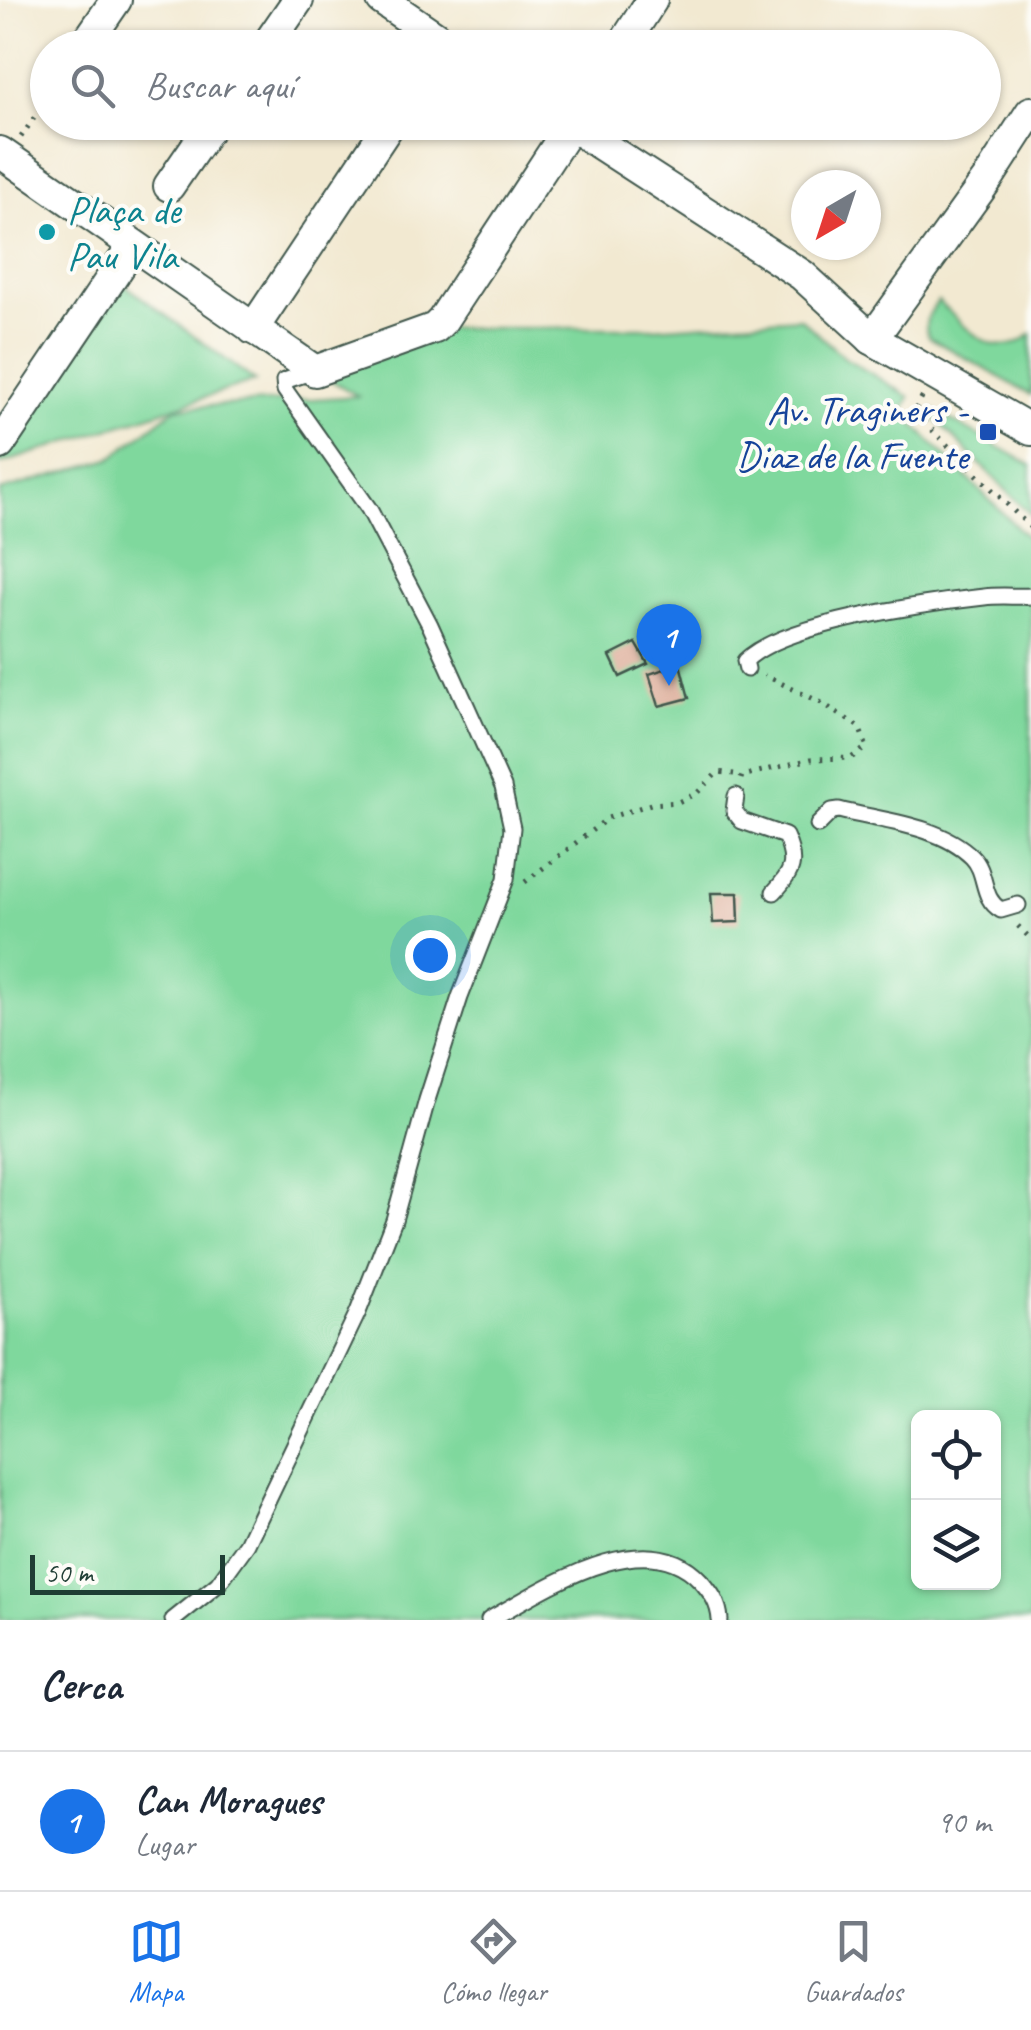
<!DOCTYPE html>
<html lang="es">
<head>
<meta charset="utf-8">
<style>
  :root { --surface:#fff; --page:#f2f2f3; --text:#1f2937; --muted:#747a83; --line:#e0e1e3; --accent:#1a73e8 }
  body { margin:0; font-family:Caveat,sans-serif; background:var(--page); color:var(--text) }
  .controls { position:absolute; right:30px; bottom:30px; display:grid; overflow:hidden; border-radius:15px; box-shadow:0 2px 8px #0004 }
  .controls button { width:90px; height:90px; display:grid; place-items:center; padding:0; border:0; border-bottom:2px solid var(--line); background:var(--surface); color:var(--text); font:50px sans-serif }
  .compass { position:absolute; left:791px; top:170px; width:90px; height:90px; border-radius:50%; background:var(--surface); box-shadow:0 2px 8px #0004; rotate:219deg }
  .scale { position:absolute; left:30px; bottom:25px; width:195px; box-sizing:border-box; padding-left:10px; border:5px solid #1f3d34; border-top:0; font-size:28px; line-height:35px; white-space:nowrap; color:#1f3d34; -webkit-text-stroke:8px #fdfcf7; paint-order:stroke }
  .you { position:absolute; left:430px; top:955px; width:35px; height:35px; margin:-25px; border:8px solid #fff; border-radius:50%; background:#1a73e8; box-shadow:0 0 0 15px #1a73e833 }
  .badge { display:grid; place-items:center; width:65px; height:65px; border-radius:50%; background:var(--accent); color:#fff; font-size:32px; font-weight:700 }
  .pin { position:absolute; translate:-50% -82px; filter:drop-shadow(0 2px 5px #0008) }
  .pin::after { content:''; position:absolute; top:52px; width:35px; height:30px; background:inherit; clip-path:polygon(0 0,100% 0,50% 100%) }
  .list { margin:0; padding:0; list-style:none }
  h2 { display:flex; justify-content:space-between; align-items:center; height:130px; margin:0; padding:0 40px; font-size:42px }
  h2 small { font-size:32px; font-weight:400; color:var(--muted) }
  .list li { display:grid; grid-template-columns:65px 1fr auto; gap:30px; align-items:center; box-sizing:border-box; height:140px; padding:0 40px; border-top:2px solid var(--line) }
  .list b { display:block; font-size:38px; white-space:nowrap }
  .list p { margin:0; font-size:32px; white-space:nowrap; color:var(--muted) }
  .list em { font-size:32px; font-style:normal; color:var(--muted) }
  .icon { flex:none; width:55px; height:55px; fill:none; stroke:currentColor; stroke-width:2; stroke-linecap:round; stroke-linejoin:round }
  .map { position:relative; flex:none; width:1031px; height:1620px; overflow:hidden }
  .search { position:absolute; background:var(--surface); box-shadow:0 2px 8px #0004; left:30px; right:30px; top:30px; height:110px; display:flex; align-items:center; gap:25px; box-sizing:border-box; padding:0 35px; border-radius:55px; color:var(--muted); font-size:38px }
  .sheet { height:270px; background:var(--surface) }
  nav { display:flex; justify-content:space-around; align-items:center; box-sizing:border-box; height:140px; border-top:2px solid var(--line); background:var(--surface); font-size:28px; color:var(--muted) }
  nav a { display:grid; justify-items:center; gap:5px }
  nav .on { color:var(--accent) }
  .map>svg:first-child { display:block }
  .green { fill:#7fd89d; stroke:#4f8a68; stroke-width:2.5; fill-rule:evenodd }
  .building { fill:#deaf9b }
  .lines { fill:none; stroke-linecap:round; stroke-linejoin:round }
  .lane-casing { stroke:#3f574c; stroke-width:19 }
  .street-casing { stroke:#3f574c; stroke-width:34 }
  .path { stroke:#3f574c; stroke-width:5; stroke-dasharray:2.5 8; stroke-linecap:butt }
  .lane { stroke:#fff; stroke-width:15 }
  .street { stroke:#fff; stroke-width:30 }
  .culture-dot { fill:#0f9aa8; stroke:#fdfcf7; stroke-width:4 }
  .transit-dot { fill:#1a4fb4; stroke:#fdfcf7; stroke-width:4 }
  .labels { text-anchor:middle; stroke-width:8; stroke-linejoin:round; paint-order:stroke }
  .culture-label { font-size:40px; fill:#0d838f; stroke:#fdfcf7; text-anchor:start }
  .transit-label { font-size:40px; fill:#164399; stroke:#fdfcf7; text-anchor:end }
</style>
</head>
<body>
<div class="map">
<svg width="1031" height="1620" viewBox="0 0 1031 1620">
  <rect width="100%" height="100%" fill="#fdfcf7"/>
  <filter id="ink" filterUnits="userSpaceOnUse"><feTurbulence type="fractalNoise" baseFrequency=".01" numOctaves="2"/><feDisplacementMap in="SourceGraphic" scale="20" xChannelSelector="R" yChannelSelector="G"/><feConvolveMatrix kernelMatrix="1 2 1 2 8 2 1 2 1" color-interpolation-filters="sRGB"/></filter>
  <filter id="wash" filterUnits="userSpaceOnUse"><feTurbulence type="fractalNoise" baseFrequency=".0048" numOctaves="4" result="noise"/><feDisplacementMap in="SourceGraphic" scale="40" xChannelSelector="R" yChannelSelector="G"/><feGaussianBlur stdDeviation="2.25" result="paint"/><feColorMatrix in="noise" values="0 0 0 0 0 0 0 0 0 0 0 0 0 0 0 0 0 1.4 0 .05"/><feComposite in="paint" operator="in"/></filter>
  <g filter="url(#wash)">
    <rect width="100%" height="100%" fill="#f2e9d1"/>
    <!-- green -->
    <g class="green">
      <path d="M122,283l133,98 -255,83v-5z"/>
      <path d="M938,301c27,25 57,65 93,33v61l-102,-58c-8,-14 1,-24 9,-36z"/>
      <path d="M800,318l45,40 65,39 -8,16 129,128v1079h-1031v-1129l110,-32 66,-51 182,-12 -43,-25 120,-43h216zM918,1418h76v164h-76z"/>
      <path d="M933,410l98,55v50l-97,-97z"/>
    </g>
    <g id="blocks">
      <!-- building -->
      <g class="building">
        <path d="M636,643l12,21 -28,13 -10,-21z"/>
        <path d="M680,664l9,34 -30,8 -10,-32z"/>
        <path d="M711,893h27l1,29 -26,1z"/>
      </g>
    </g>
  </g>
  <g filter="url(#ink)">
    <use href="#blocks" fill-opacity="0" stroke="#3f574c" stroke-width="2.5"/>
    <g class="lines">
      <!-- lane casing -->
      <g class="lane-casing">
        <g id="lane">
          <path d="M747,669l-2,-8c37,-38 184,-58 239,-64 16,-2 32,0 47,-1"/>
          <path d="M736,796l-2,15 8,10 43,15c12,26 8,36 -11,56"/>
          <path d="M818,825l14,-14 7,-1c42,11 101,15 133,47 16,16 8,41 29,53l17,-5"/>
          <path d="M173,1620l45,-36 29,-40 111,-232 36,-92 33,-120 33,-103 46,-118 6,-51 -9,-41 -73,-162 -61,-116 -84,-119 -1,-9 30,-10"/>
          <path d="M489,1620c55,-31 156,-99 211,-40 11,12 19,23 20,40"/>
        </g>
      </g>
      <!-- street casing -->
      <g class="street-casing">
        <g id="street">
          <path d="M382,0l70,48"/>
          <path d="M83,48l33,-48"/>
          <path d="M265,48l33,-48"/>
          <path d="M621,48l31,-48"/>
          <path d="M566,122l236,153 70,64 159,91"/>
          <path d="M0,152l315,219 120,-43 7,-7 131,-199"/>
          <path d="M169,186l44,-64"/>
          <path d="M253,329l138,-207"/>
          <path d="M872,339l117,-162 42,-65"/>
          <path d="M0,444l133,-198"/>
        </g>
      </g>
      <!-- path -->
      <g class="path">
        <path d="M21,137l27,-39"/>
        <path d="M922,397l-8,15 117,116"/>
        <path d="M741,779l1,-3 69,-17 40,-1 16,-11 -8,-20 -37,-24 -58,-28"/>
        <path d="M525,882l83,-64 43,-14 27,-2 19,-9 21,-21 16,2"/>
        <path d="M1018,926l13,13"/>
      </g>
      <!-- lane -->
      <use href="#lane" class="lane"/>
      <!-- street -->
      <use href="#street" class="street"/>
    </g>
  </g>
  <!-- markers -->
  <circle class="culture-dot" cx="47" cy="232" r="10"/>
  <rect class="transit-dot" x="978" y="422" width="20" height="20" rx="5"/>
  <g class="labels">
    <!-- culture labels -->
    <g class="culture-label">
      <text x="67" y="223">Plaça de<tspan x="67" dy="46">Pau Vila</tspan></text>
    </g>
    <!-- transit labels -->
    <g class="transit-label">
      <text x="968" y="423">Av. Traginers -<tspan x="968" dy="46">Diaz de la Fuente</tspan></text>
    </g>
  </g>
</svg>
<div class="controls">
<button><svg class="icon" aria-label="locate" viewBox="0 0 24 24"><circle cx="12" cy="12" r="6"/><path d="M12 2v4M12 18v4M2 12h4M18 12h4"/></svg></button>
<button><svg class="icon" aria-label="layers" viewBox="0 0 24 24"><path d="M12 4l9 5-9 5-9-5zM3 14l9 5 9-5"/></svg></button>
</div>
<svg class="compass" viewBox="-18 -18 36 36"><path d="M0-13l5 13h-10z" fill="#e53935"/><path d="M0 13l5-13h-10z" fill="#747a83"/></svg>
<div class="scale">50 m</div>
<div class="you"></div>
<div class="pin badge" style="left:669px;top:686px">1</div>
<div class="search"><svg class="icon" aria-label="search" viewBox="0 0 24 24"><circle cx="10" cy="10" r="6"/><path d="M15 15l6 6"/></svg>Buscar aquí</div>
</div>
<section class="sheet">
<h2>Cerca<small></small></h2>
<ul class="list">
<li><span class="badge">1</span><div><b>Can Moragues</b><p>Lugar</p></div><em>90 m</em></li>
</ul>
</section>
<nav>
<a class="on"><svg class="icon" aria-label="map" viewBox="0 0 24 24"><path d="M3 6l6-2 6 2 6-2v14l-6 2-6-2-6 2zM9 4v14M15 6v14"/></svg>Mapa</a>
<a><svg class="icon" aria-label="directions" viewBox="0 0 24 24"><path d="M12 3l9 9-9 9-9-9zM9 14v-3h6M13 9l2 2-2 2"/></svg>Cómo llegar</a>
<a><svg class="icon" aria-label="saved" viewBox="0 0 24 24"><path d="M7 4h10v16l-5-4-5 4z"/></svg>Guardados</a>
</nav>
</body>
</html>
